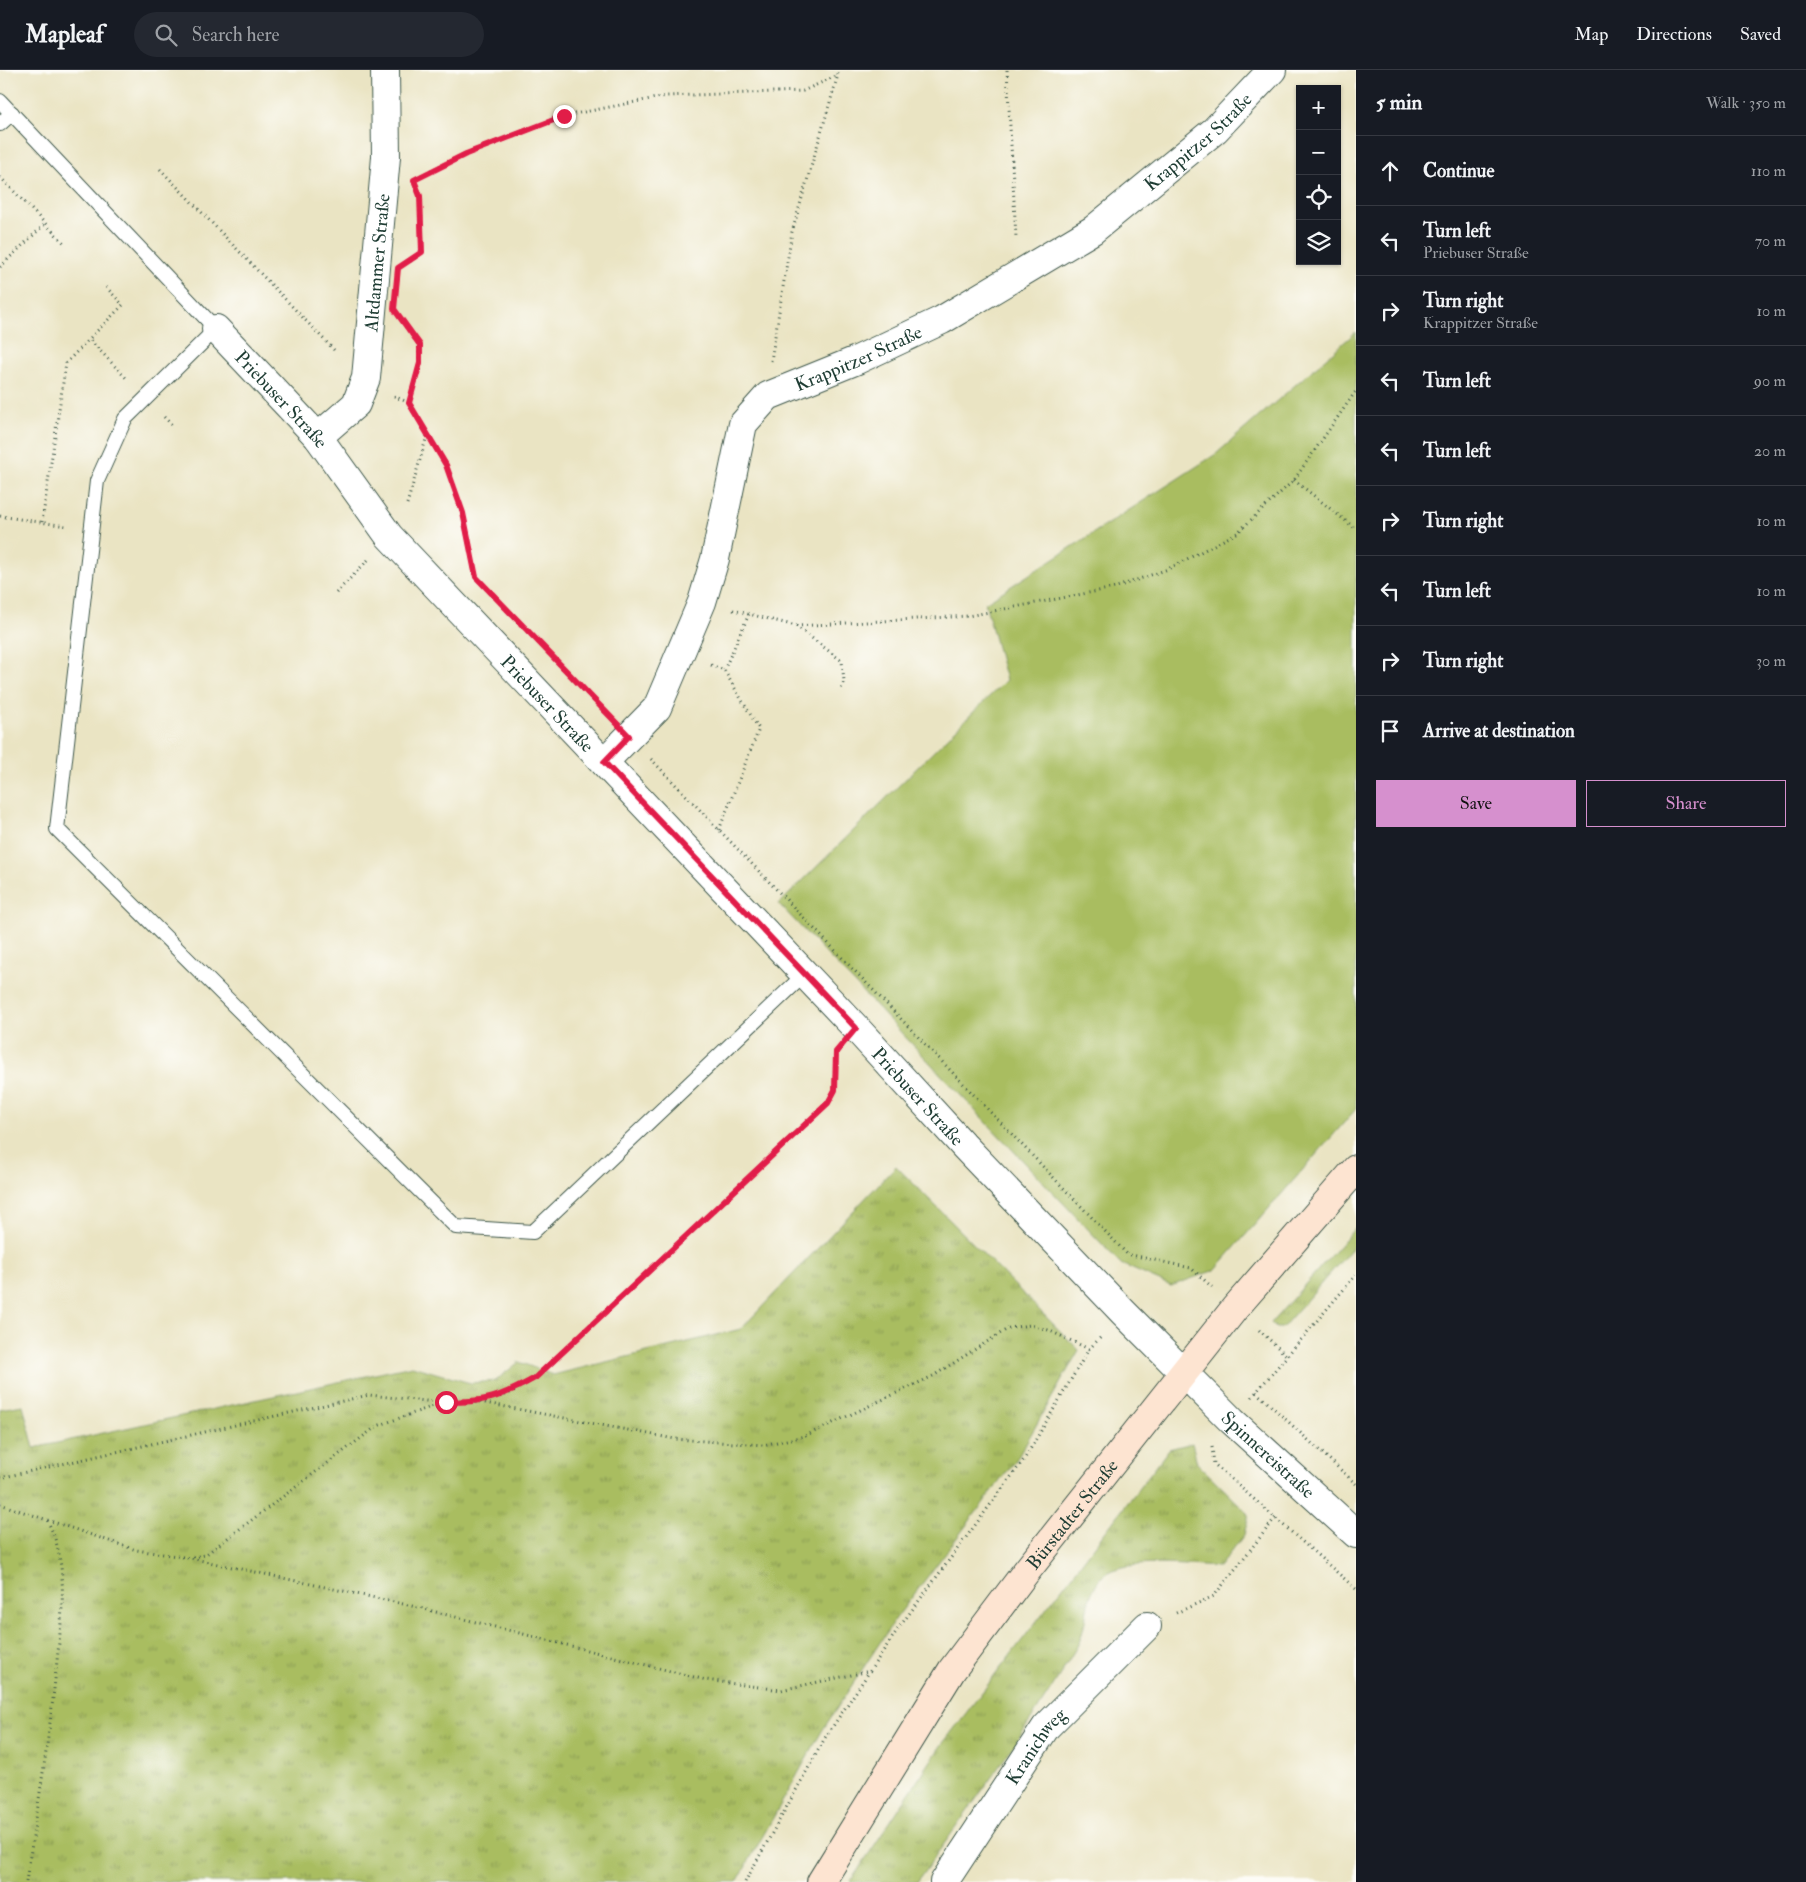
<!DOCTYPE html>
<html lang="en">
<head>
<meta charset="utf-8">
<style>
  :root { --surface:#171b24; --page:#242831; --text:#f1f3f6; --muted:#9ea1a6; --line:#363941; --accent:#d690ce }
  body { margin:0; font-family:"IM FELL Double Pica",serif; background:var(--page); color:var(--text) }
  .controls { position:absolute; right:15px; top:15px; display:grid; overflow:hidden; border-radius:0px; box-shadow:0 1px 4px #0004 }
  .controls button { width:45px; height:45px; display:grid; place-items:center; padding:0; border:0; border-bottom:1px solid var(--line); background:var(--surface); color:var(--text); font:25px sans-serif }
  .stop { position:absolute; width:15px; height:15px; margin:-11px; border:4px solid #e11d48; border-radius:50%; background:#fff }
  .stop.end { background:#e11d48; border-color:#fff; box-shadow:0 1px 5px #0008 }
  .list { margin:0; padding:0; list-style:none }
  h2 { display:flex; justify-content:space-between; align-items:center; height:65px; margin:0; padding:0 20px; font-size:21px }
  h2 small { font-size:16px; font-weight:400; color:var(--muted) }
  .list li { display:grid; grid-template-columns:32px 1fr auto; gap:15px; align-items:center; box-sizing:border-box; height:70px; padding:0 20px; border-top:1px solid var(--line) }
  .list b { display:block; font-size:19px; white-space:nowrap }
  .list p { margin:0; font-size:16px; white-space:nowrap; color:var(--muted) }
  .list em { font-size:16px; font-style:normal; color:var(--muted) }
  .actions { display:flex; gap:10px; padding:15px 20px }
  .actions a { flex:1; padding:11px 0; border:1px solid var(--accent); border-radius:0px; text-align:center; font-size:18px; color:var(--accent) }
  .actions .main { background:var(--accent); color:#111 }
  .icon { flex:none; width:28px; height:28px; fill:none; stroke:currentColor; stroke-width:2; stroke-linecap:round; stroke-linejoin:round }
  .map { position:relative; flex:none; width:1356px; height:1812px; overflow:hidden }
  header { display:flex; align-items:center; gap:30px; box-sizing:border-box; height:70px; padding:0 25px; background:var(--surface); border-bottom:1px solid var(--line) }
  header strong { font-size:24px }
  nav { display:flex; gap:28px; margin-inline-start:auto; font-size:18px }
  .search { width:350px; height:45px; background:var(--page); display:flex; align-items:center; gap:12px; box-sizing:border-box; padding:0 18px; border-radius:28px; color:var(--muted); font-size:19px }
  main { display:flex }
  aside { flex:1; background:var(--surface) }
  .map>svg:first-child { display:block }
  .grass { fill:url(#grass-tufts); stroke:#647d4a }
  .park { fill:#a9bd61; stroke:#647d4a }
  .lines { fill:none; stroke-linecap:round; stroke-linejoin:round }
  .lane-casing { stroke:#3d5649; stroke-width:16 }
  .street-casing { stroke:#3d5649; stroke-width:30 }
  .secondary-casing { stroke:#3d5649; stroke-width:30 }
  .path { stroke:#3d5649; stroke-width:3; stroke-dasharray:1 4; stroke-linecap:butt }
  .lane { stroke:#fff; stroke-width:14 }
  .street { stroke:#fff; stroke-width:28 }
  .secondary { stroke:#fde4d1; stroke-width:28 }
  .route { stroke:#e11d48; stroke-width:6 }
  .labels { text-anchor:middle; stroke-width:5; stroke-linejoin:round; paint-order:stroke }
  .street-label { font-size:19px; fill:#1f3d34; stroke:#fdfcf7 }
</style>
</head>
<body>
<header>
<strong>Mapleaf</strong>
<div class="search"><svg class="icon" aria-label="search" viewBox="0 0 24 24"><circle cx="10" cy="10" r="6"/><path d="M15 15l6 6"/></svg>Search here</div>
<nav><a>Map</a><a>Directions</a><a>Saved</a></nav>
</header>
<main>
<div class="map">
<svg width="1356" height="1812" viewBox="0 0 1356 1812">
  <defs>
    <pattern id="grass-tufts" width="24" height="20" patternUnits="userSpaceOnUse" patternTransform="scale(1.25)"><rect width="24" height="20" fill="#a9bd61"/><path d="M3 7l-1-3M5 7V3M7 7l1-3M15 17l-1-3M17 17v-4M19 17l1-3" fill="none" stroke="#899b51"/></pattern>
  </defs>
  <rect width="100%" height="100%" fill="#fdfcf7"/>
  <filter id="ink" filterUnits="userSpaceOnUse"><feTurbulence type="fractalNoise" baseFrequency=".02" numOctaves="2"/><feDisplacementMap in="SourceGraphic" scale="10" xChannelSelector="R" yChannelSelector="G"/><feConvolveMatrix kernelMatrix="1 2 1 2 8 2 1 2 1" color-interpolation-filters="sRGB"/></filter>
  <filter id="wash" filterUnits="userSpaceOnUse"><feTurbulence type="fractalNoise" baseFrequency=".0096" numOctaves="4" result="noise"/><feDisplacementMap in="SourceGraphic" scale="20" xChannelSelector="R" yChannelSelector="G"/><feGaussianBlur stdDeviation="1.12" result="paint"/><feColorMatrix in="noise" values="0 0 0 0 0 0 0 0 0 0 0 0 0 0 0 0 0 1.4 0 .05"/><feComposite in="paint" operator="in"/></filter>
  <g filter="url(#wash)">
    <rect width="100%" height="100%" fill="#eae4c3"/>
    <!-- grass -->
    <g class="grass">
      <path d="M896,1096l183,184 -61,107 -124,164 -72,110 -85,151h-737v-473l23,-4 11,43 378,-82 58,17 25,-2 24,-19 34,13 188,-46z"/>
      <path d="M1356,1157v17l-74,84h-6l-5,-5z"/>
      <path d="M1192,1373l5,20 52,51 -5,21 -25,32c-25,-1 -97,-9 -115,8 -22,20 -14,50 -28,73 -47,81 -105,157 -159,234h-67l90,-135 229,-298z"/>
    </g>
    <!-- park -->
    <path class="park" d="M1356,262v777l-141,161 -44,16 -50,-22 -342,-360 227,-224 -21,-77 231,-149z"/>
  </g>
  <g filter="url(#ink)">
    <g class="lines">
      <!-- lane casing -->
      <g class="lane-casing">
        <g id="lane">
          <path d="M0,31l216,228 -91,90 -28,62 -40,348 399,398 77,5 272,-258"/>
          <path d="M0,54l12,-11"/>
        </g>
      </g>
      <!-- street casing -->
      <g class="street-casing">
        <g id="street">
          <path id="s1" d="M216,259l102,108 71,99 467,492 109,119 159,166 108,108 124,113"/>
          <path id="s2" d="M318,367l38,-33 10,-26 20,-221 -1,-87"/>
          <path id="s3" d="M604,692l53,-54 45,-106 13,-43 28,-135 25,-28 89,-36 85,-40 151,-90 122,-100 57,-60"/>
          <path id="s4" d="M944,1812l102,-155 101,-101"/>
        </g>
      </g>
      <!-- secondary casing -->
      <g class="secondary-casing">
        <g id="secondary">
          <path id="s5" d="M821,1812l131,-212 73,-97 210,-265 121,-139"/>
        </g>
      </g>
      <!-- path -->
      <g class="path">
        <path d="M1007,0l9,168"/>
        <path d="M160,99l175,182"/>
        <path d="M0,107l66,68"/>
        <path d="M417,108l49,-24 98,-38 102,-20 137,-5 35,-16"/>
        <path d="M410,191l12,-9 -2,-56 -3,-7"/>
        <path d="M0,197l46,-44"/>
        <path d="M106,217l17,18 -34,34 39,41"/>
        <path d="M403,252l16,23 1,18 -11,40"/>
        <path d="M771,291l21,-129 46,-157 -1,-5"/>
        <path d="M394,326l15,7 37,62 17,48 13,64 130,136"/>
        <path d="M164,347l10,10"/>
        <path d="M1294,410l62,49"/>
        <path d="M407,434l20,-68"/>
        <path d="M0,446l66,10"/>
        <path d="M42,452l24,-159 23,-24"/>
        <path d="M336,523l32,-33"/>
        <path d="M733,540l63,16 46,35 2,20 -4,11"/>
        <path d="M796,556l172,-10 146,-28 54,-19 69,-36 57,-53 62,-89"/>
        <path d="M711,595l13,5 35,59 -40,101"/>
        <path d="M724,600l25,-56"/>
        <path d="M651,689l476,495 64,14 21,19"/>
        <path d="M1259,1260l27,25"/>
        <path d="M1256,1322l100,92"/>
        <path d="M1252,1327l104,-122"/>
        <path d="M480,1332l195,37 88,6 42,-9 128,-60 76,-48 21,-3 18,5 41,19"/>
        <path d="M1212,1377l2,17 142,125"/>
        <path d="M0,1408l369,-83 66,7h44l29,-8 27,-16 293,-275 7,-13 1,-35"/>
        <path d="M0,1434l136,46 54,8 218,47 298,75 75,10 89,-19"/>
        <path d="M193,1487l12,-2 172,-129 65,-23"/>
        <path d="M1176,1543l38,-17 62,-79"/>
        <path d="M26,1812c11,-71 23,-141 30,-212 5,-49 15,-105 -9,-150"/>
        <path d="M745,1812l80,-144 73,-109 127,-171 64,-109 12,-12"/>
      </g>
      <!-- lane -->
      <use href="#lane" class="lane"/>
      <!-- street -->
      <use href="#street" class="street"/>
      <!-- secondary -->
      <use href="#secondary" class="secondary"/>
    </g>
  </g>
  <g class="lines" filter="url(#ink)">
    <!-- route -->
    <path class="route" d="M446,1332c41,0 53,-4 89,-24l293,-275 7,-13 1,-38 20,-24 -252,-266 25,-26 -153,-159 -13,-64 -17,-48 -37,-62 11,-40v-18l-26,-36 4,-41 24,-16 -2,-56 -6,-16 52,-26 98,-38"/>
  </g>
  <g class="labels">
    <!-- street labels -->
    <g class="street-label">
      <text dy="7" stroke="none"><textPath href="#s3" startOffset="914">Krappitzer Straße</textPath></text>
      <text dy="7" stroke="none"><textPath href="#s2" startOffset="194">Altdammer Straße</textPath></text>
      <text dy="7" stroke="none"><textPath href="#s3" startOffset="509">Krappitzer Straße</textPath></text>
      <text dy="7" stroke="none"><textPath href="#s1" startOffset="96">Priebuser Straße</textPath></text>
      <text dy="7" stroke="none"><textPath href="#s1" startOffset="501">Priebuser Straße</textPath></text>
      <text dy="7" stroke="none"><textPath href="#s1" startOffset="1041">Priebuser Straße</textPath></text>
      <text dy="7" stroke="none"><textPath href="#s1" startOffset="1542">Spinnereistraße</textPath></text>
      <text dy="7" stroke="none"><textPath href="#s5" startOffset="446">Bürstadter Straße</textPath></text>
      <text dy="7" stroke="none"><textPath href="#s4" startOffset="164">Kranichweg</textPath></text>
    </g>
  </g>
</svg>
<div class="controls">
<button>+</button>
<button>−</button>
<button><svg class="icon" aria-label="locate" viewBox="0 0 24 24"><circle cx="12" cy="12" r="6"/><path d="M12 2v4M12 18v4M2 12h4M18 12h4"/></svg></button>
<button><svg class="icon" aria-label="layers" viewBox="0 0 24 24"><path d="M12 4l9 5-9 5-9-5zM3 14l9 5 9-5"/></svg></button>
</div>
<div class="stop" style="left:446px;top:1332px"></div>
<div class="stop end" style="left:564px;top:46px"></div>
</div>
<aside>
<h2>5 min<small>Walk · 350 m</small></h2>
<ul class="list">
<li><svg class="icon" aria-label="ahead" viewBox="0 0 24 24"><path d="M12 20V5M6 11l6-6 6 6"/></svg><div><b>Continue</b></div><em>110 m</em></li>
<li><svg class="icon" aria-label="left" viewBox="0 0 24 24"><path d="M17 20v-9H6M10 6l-5 5 5 5"/></svg><div><b>Turn left</b><p>Priebuser Straße</p></div><em>70 m</em></li>
<li><svg class="icon" aria-label="right" viewBox="0 0 24 24"><path d="M7 20v-9h11M14 6l5 5-5 5"/></svg><div><b>Turn right</b><p>Krappitzer Straße</p></div><em>10 m</em></li>
<li><svg class="icon" aria-label="left" viewBox="0 0 24 24"><path d="M17 20v-9H6M10 6l-5 5 5 5"/></svg><div><b>Turn left</b></div><em>90 m</em></li>
<li><svg class="icon" aria-label="left" viewBox="0 0 24 24"><path d="M17 20v-9H6M10 6l-5 5 5 5"/></svg><div><b>Turn left</b></div><em>20 m</em></li>
<li><svg class="icon" aria-label="right" viewBox="0 0 24 24"><path d="M7 20v-9h11M14 6l5 5-5 5"/></svg><div><b>Turn right</b></div><em>10 m</em></li>
<li><svg class="icon" aria-label="left" viewBox="0 0 24 24"><path d="M17 20v-9H6M10 6l-5 5 5 5"/></svg><div><b>Turn left</b></div><em>10 m</em></li>
<li><svg class="icon" aria-label="right" viewBox="0 0 24 24"><path d="M7 20v-9h11M14 6l5 5-5 5"/></svg><div><b>Turn right</b></div><em>30 m</em></li>
<li><svg class="icon" aria-label="arrive" viewBox="0 0 24 24"><path d="M6 21V4h12l-3 4 3 4H6"/></svg><div><b>Arrive at destination</b></div></li>
</ul>
<div class="actions"><a class="main">Save</a><a>Share</a></div>
</aside>
</main>
</body>
</html>
